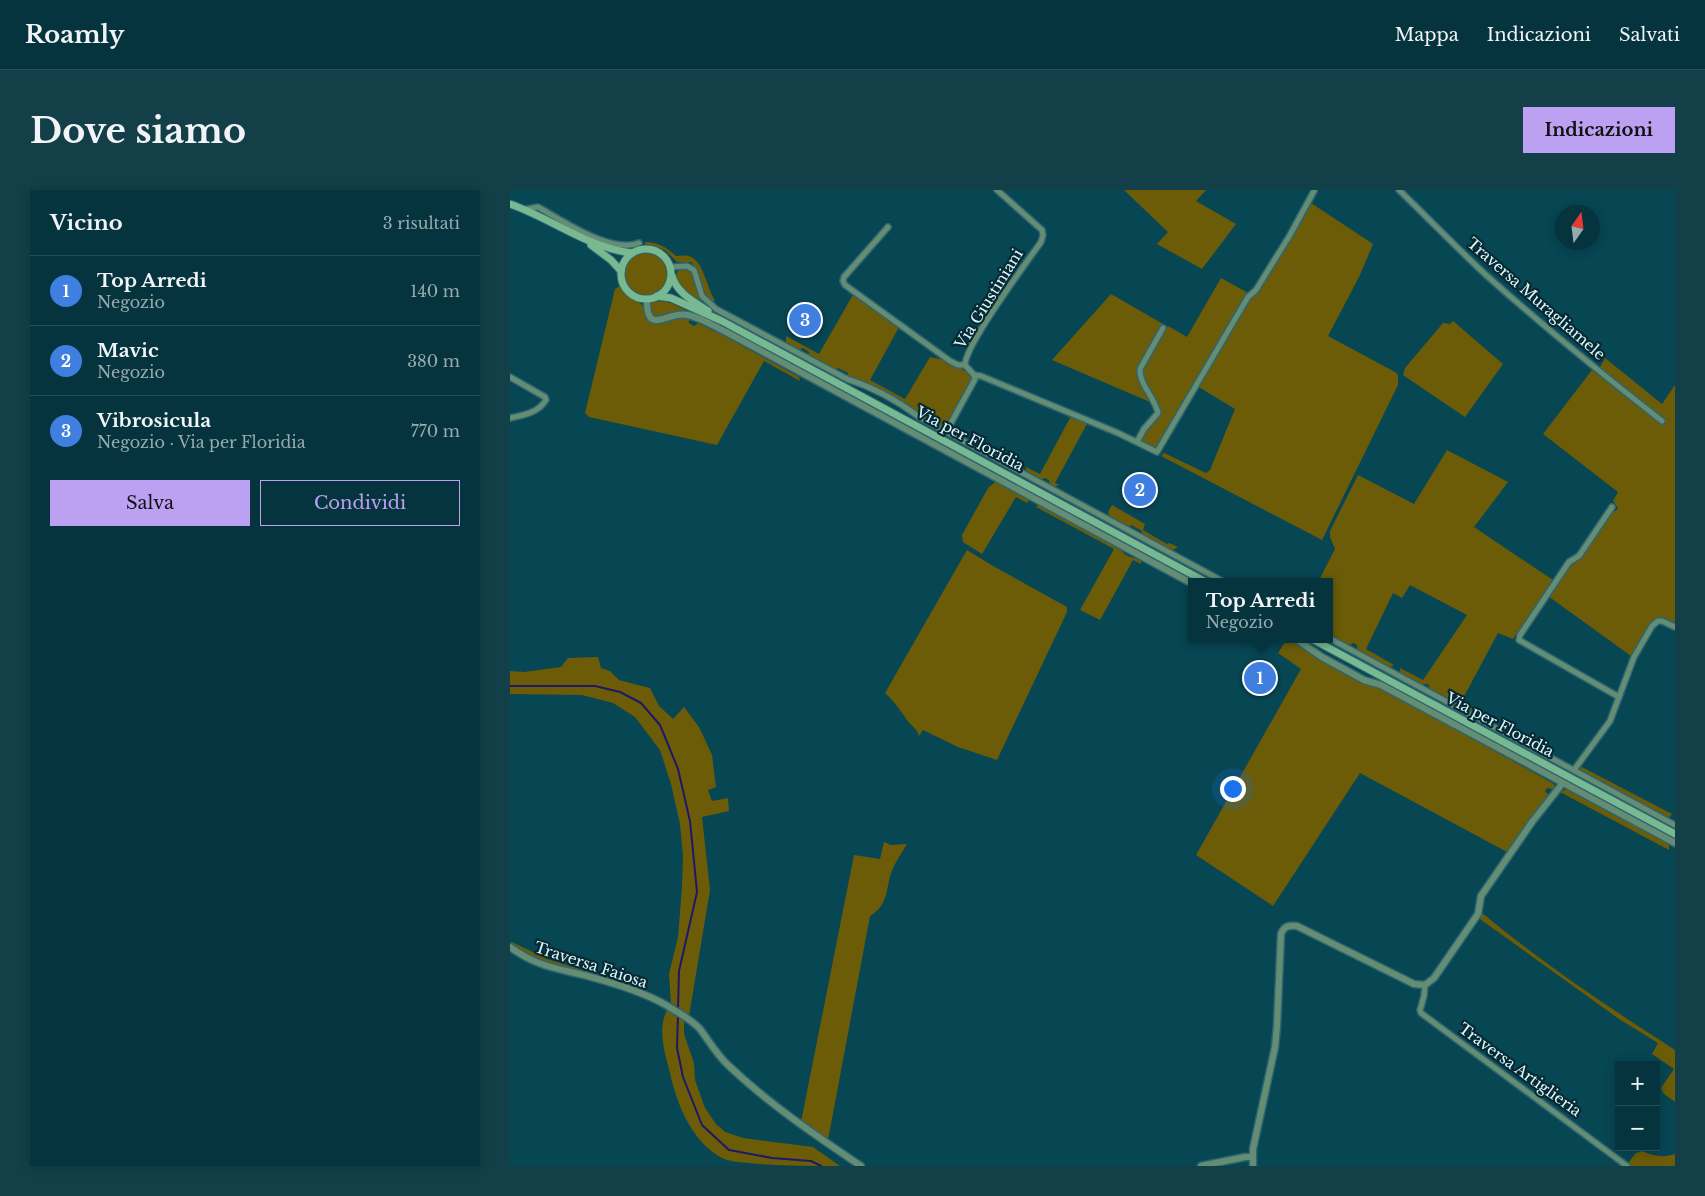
<!DOCTYPE html>
<html lang="it">
<head>
<meta charset="utf-8">
<style>
  :root { --surface:#05343e; --page:#133f49; --text:#f1f3f6; --muted:#97aab0; --line:#264f58; --accent:#bca0f2 }
  body { margin:0; font-family:"Libre Baskerville",serif; background:var(--page); color:var(--text) }
  .controls { position:absolute; right:15px; bottom:15px; display:grid; overflow:hidden; border-radius:0px; box-shadow:0 2px 12px #0003 }
  .controls button { width:45px; height:45px; display:grid; place-items:center; padding:0; border:0; border-bottom:1px solid var(--line); background:var(--surface); color:var(--text); font:25px sans-serif }
  .compass { position:absolute; left:1045px; top:15px; width:45px; height:45px; border-radius:50%; background:var(--surface); box-shadow:0 2px 12px #0003; rotate:14deg }
  .you { position:absolute; left:722px; top:598px; width:18px; height:18px; margin:-12px; border:4px solid #fff; border-radius:50%; background:#1a73e8; box-shadow:0 0 0 8px #1a73e833 }
  .badge { display:grid; place-items:center; width:32px; height:32px; border-radius:50%; background:var(--accent); color:#fff; font-size:16px; font-weight:700 }
  .pin { position:absolute; translate:-50% -50%; border:2px solid #fff; box-shadow:0 1px 5px #0006 }
  .popup { position:absolute; left:678px; top:388px; width:145px; height:65px; box-sizing:border-box; display:grid; place-content:center; border-radius:0px; background:var(--surface); filter:drop-shadow(0 1px 4px #0005); font-size:16px; white-space:nowrap; color:var(--muted) }
  .popup b { font-size:19px; color:var(--text) }
  .popup::after { content:''; position:absolute; left:50%; top:100%; margin-left:-10px; border:10px solid transparent; border-top-color:var(--surface) }
  .list { margin:0; padding:0; list-style:none }
  h2 { display:flex; justify-content:space-between; align-items:center; height:65px; margin:0; padding:0 20px; font-size:21px }
  h2 small { font-size:16px; font-weight:400; color:var(--muted) }
  .list li { display:grid; grid-template-columns:32px 1fr auto; gap:15px; align-items:center; box-sizing:border-box; height:70px; padding:0 20px; border-top:1px solid var(--line) }
  .list b { display:block; font-size:19px; white-space:nowrap }
  .list p { margin:0; font-size:16px; white-space:nowrap; color:var(--muted) }
  .list em { font-size:16px; font-style:normal; color:var(--muted) }
  .actions { display:flex; gap:10px; padding:15px 20px }
  .actions a { flex:1; padding:11px 0; border:1px solid var(--accent); border-radius:0px; text-align:center; font-size:18px; color:var(--accent) }
  .actions .main { background:var(--accent); color:#111 }
  .map { position:relative; flex:none; width:1165px; height:976px; overflow:hidden; border-radius:0px }
  header { display:flex; align-items:center; gap:30px; box-sizing:border-box; height:70px; padding:0 25px; background:var(--surface); border-bottom:1px solid var(--line) }
  header strong { font-size:24px }
  nav { display:flex; gap:28px; margin-inline-start:auto; font-size:18px }
  .intro { display:flex; align-items:center; justify-content:space-between; box-sizing:border-box; height:120px; padding:0 30px }
  h1 { margin:0; font-size:35px }
  .button { padding:12px 22px; border-radius:0px; background:var(--accent); color:#111; font-size:18px; font-weight:700 }
  main { display:flex; gap:30px; padding:0 30px }
  aside { flex:1; background:var(--surface); border-radius:0px; box-shadow:0 2px 12px #0003 }
  .map>svg:first-child { display:block }
  .green { fill:#6c5c08 }
  .lines { fill:none; stroke-linecap:round; stroke-linejoin:round }
  .stream { stroke:#1d1867; stroke-width:2 }
  .minor-casing { stroke:#2d6672; stroke-width:8 }
  .tertiary-casing { stroke:#2d6672; stroke-width:9 }
  .secondary-casing { stroke:#2d6672; stroke-width:9 }
  .minor { stroke:#658d74; stroke-width:5 }
  .tertiary { stroke:#658d74; stroke-width:6 }
  .secondary { stroke:#78b991; stroke-width:7 }
  .labels { text-anchor:middle; stroke-width:4.5; stroke-linejoin:round; paint-order:stroke }
  .street-label { font-size:15px; fill:#dcf7ff; stroke:#072a32 }
</style>
</head>
<body>
<header>
<strong>Roamly</strong>
<nav><a>Mappa</a><a>Indicazioni</a><a>Salvati</a></nav>
</header>
<div class="intro"><h1>Dove siamo</h1><a class="button">Indicazioni</a></div>
<main>
<aside>
<h2>Vicino<small>3 risultati</small></h2>
<ul class="list">
<li><span class="badge" style="background:#3f7fe0">1</span><div><b>Top Arredi</b><p>Negozio</p></div><em>140 m</em></li>
<li><span class="badge" style="background:#3f7fe0">2</span><div><b>Mavic</b><p>Negozio</p></div><em>380 m</em></li>
<li><span class="badge" style="background:#3f7fe0">3</span><div><b>Vibrosicula</b><p>Negozio · Via per Floridia</p></div><em>770 m</em></li>
</ul>
<div class="actions"><a class="main">Salva</a><a>Condividi</a></div>
</aside>
<div class="map">
<svg width="1165" height="976" viewBox="0 0 1165 976">
  <rect width="100%" height="100%" fill="#074653"/>
  <!-- green -->
  <g class="green">
    <path d="M614,0h82l-10,11 40,23 -34,45 -45,-25 11,-12z"/>
    <path d="M801,13l62,41 -14,33 -31,59 67,36 3,3v10l-76,155 -161,-84 3,-3 42,20 4,-3 25,-61 -38,-23 52,-88 8,-7 34,-53z"/>
    <path d="M135,52c13,0 21,5 31,14 3,0 8,-1 12,0 16,3 18,32 27,44l-3,3c-13,-10 -10,-28 -21,-41h-14l-12,-12 -12,-4 -8,-1z"/>
    <circle cx="137" cy="83" r="22"/>
    <path d="M171,78h5l6,6 10,28c-11,-7 -23,-14 -27,-27z"/>
    <path d="M711,88l29,16 -93,156 -18,-9 6,-11 12,-13c-2,-14 -4,-27 -15,-38l1,-10 25,-43 19,11z"/>
    <path d="M111,95c6,15 11,10 20,19 4,3 3,10 5,15 14,9 28,-3 43,-2v6l5,3 4,-3 30,15 71,39 1,4 -36,-20 -47,84 -128,-28 -4,-4 30,-124z"/>
    <path d="M344,103l45,34 -29,53 35,19 25,-42 14,3 25,13 3,6 -21,42 -10,6 -76,-45 -18,-6 1,-3 -10,-5 -3,2 -26,-14v-4l-6,-4 -4,2 -13,-7v-7l33,18z"/>
    <path d="M601,104l52,30 -26,50c2,10 10,17 13,28l-98,-42z"/>
    <path d="M151,111l10,2 17,8c-12,0 -25,9 -36,4l-3,-8 3,-5z"/>
    <path d="M943,131l50,43 -38,53 -62,-42 2,-7 38,-45 7,1z"/>
    <path d="M1095,168l57,46 13,-19v241l-17,-7 -3,2 -24,35 -83,-60 22,-32 41,-53h4l3,-3 -5,-7 5,-9 -75,-58 49,-64 70,55 3,-3 -66,-53z"/>
    <path d="M561,226l17,6 -33,61 4,2 -5,2 -4,-2 -1,-5 -4,-2 -5,2 -14,-8v-5l14,7z"/>
    <path d="M937,260l61,32 -34,45 79,53 -40,59 -15,-6 -37,69 13,8 -4,2 -40,-22 -1,-5 -3,-1 -5,1 -21,-11v-6l23,12 44,-65 -57,-30 -8,13 -9,-5 -27,56 28,16 -5,3 -31,-16 -1,-7 -4,-2 -5,3 -19,-10v-54h-11l17,-33 -5,-12v-6l28,-56 56,29z"/>
    <path d="M485,292l34,18 -2,3 -11,-6 -34,57 -19,-12 -1,-7 26,-47z"/>
    <path d="M528,315l83,44c4,9 12,7 20,12v3l-8,-4 -33,60 -20,-10 34,-61 -78,-42z"/>
    <path d="M602,315l33,19 -2,6 24,14 2,-1 9,4 -7,4 -30,-16 1,-4 -11,-6 -2,3 -19,-10 -2,-6z"/>
    <path d="M457,360l26,16 74,41v5l-70,148 -39,-13 -35,-17 -4,6c-2,-8 -8,-10 -12,-16 -7,-10 -13,-19 -22,-27z"/>
    <path d="M769,449h11l75,44 16,5 173,96 1,6 -8,-2 -2,3 5,5 -43,56 -147,-79 -87,133 -77,-51 105,-186 -23,-16 7,-11z"/>
    <path d="M88,467l3,11 9,3 9,9 31,8 9,18 14,13 11,-12 15,20 13,28 4,32 -8,3 4,11 16,-3 1,13 -27,6 8,73 -21,126 -18,-12 -2,-30 9,-37 4,-49 1,-32 -3,-32 -9,-40 -11,-34 -25,-33 -22,-14 -31,-8 -72,-1v-23l14,1 37,-5 7,-9z"/>
    <path d="M1070,576l92,48 -4,5 -87,-47z"/>
    <path d="M1057,599l102,55v6l-109,-58z"/>
    <path d="M374,652l7,3 16,-1c-5,8 -10,16 -14,24 -8,19 -3,36 -23,48l-42,224 -27,-18 53,-267 26,4z"/>
    <path d="M971,722c61,51 127,95 194,138v52l-11,-8 -3,-6 13,-19 -22,-15 6,-11 -39,-24 -139,-100z"/>
    <path d="M0,751l37,18 53,16c5,-1 33,10 41,12l2,3 -98,-27 -19,-9z"/>
    <path d="M157,820l17,9v15l10,29 1,17 10,28 11,16 9,8 18,6 70,9 27,19c-31,0 -61,0 -92,-3 -8,-1 -18,-1 -26,-5 -30,-16 -45,-53 -52,-85 -5,-20 -13,-43 -3,-63z"/>
    <path d="M1132,961c12,5 21,7 33,3v12h-44l-3,-3 8,-10z"/>
  </g>
  <g class="lines">
    <!-- stream -->
    <g class="stream">
      <path d="M0,496h85l25,6 21,11 19,22 18,44 12,52 7,71 -18,79 -1,38"/>
      <path d="M168,824l-1,34 6,29 19,48 27,25 43,8 39,3 10,5"/>
    </g>
    <!-- minor casing -->
    <g class="minor-casing">
      <g id="minor">
        <path d="M889,0c29,28 57,57 87,85 57,51 116,99 176,146"/>
        <path d="M17,19l11,-2c25,14 73,47 101,36"/>
        <path d="M378,37l-44,50 -1,4 2,4 105,76 8,4h7"/>
        <path d="M161,77l16,-1 7,4 8,26 14,13 131,70c25,8 51,22 72,38l305,165"/>
        <path d="M464,185l7,1 137,57 39,19 91,-155 8,-7 34,-55 24,-44"/>
        <path d="M0,187l35,20 1,3c-8,13 -22,15 -36,18"/>
        <path d="M436,242l29,-53 -1,-4 -9,-10c0,-20 61,-102 76,-123l2,-7 -1,-5 -45,-40"/>
        <path d="M627,252l7,-13 14,-16c-3,-15 -19,-29 -18,-44l23,-41"/>
        <path d="M1102,317l-33,49 -10,6 -49,73 -1,5 100,57"/>
        <path d="M819,448l346,187"/>
        <path d="M1064,580l36,-49 24,-64 18,-31 6,-5h4l13,6"/>
        <path d="M915,795l-1,11 -4,14 1,3 206,153"/>
      </g>
    </g>
    <!-- tertiary casing -->
    <g class="tertiary-casing">
      <g id="tertiary">
        <path d="M137,109c-1,39 21,11 41,16 14,3 27,12 40,18l463,250"/>
        <path d="M786,449l26,18 42,23 17,5 294,158"/>
        <path d="M0,757c29,21 48,21 81,30 26,7 52,15 75,28 11,7 25,14 34,24 9,12 17,26 28,36 41,39 87,70 133,101"/>
        <path d="M691,976l44,-9h7"/>
        <path d="M743,976v-17l22,-102 2,-21 4,-92c3,-8 8,-9 16,-8l117,58 11,1 9,-7 44,-64 3,-18 51,-74 30,-38"/>
      </g>
    </g>
    <!-- secondary casing -->
    <g class="secondary-casing">
      <g id="secondary">
        <path d="M0,14c41,14 78,44 122,49"/>
        <path d="M81,55l20,15 10,11"/>
        <circle cx="136" cy="84" r="25"/>
        <path d="M162,86c5,17 21,25 36,35"/>
        <path d="M147,106l14,2 51,23 484,261"/>
        <path d="M802,449l363,195"/>
      </g>
    </g>
    <!-- minor -->
    <use href="#minor" class="minor"/>
    <!-- tertiary -->
    <use href="#tertiary" class="tertiary"/>
    <!-- secondary -->
    <use href="#secondary" class="secondary"/>
  </g>
  <g class="labels">
    <!-- street labels -->
    <g class="street-label">
      <text transform="translate(479 109) rotate(-58)" y="5">Via Giustiniani</text>
      <text transform="translate(1026 109) rotate(41)" y="5">Traversa Muragliamele</text>
      <text transform="translate(460 249) rotate(28)" y="5">Via per Floridia</text>
      <text transform="translate(990 535) rotate(28)" y="5">Via per Floridia</text>
      <text transform="translate(81 775) rotate(18)" y="5">Traversa Faiosa</text>
      <text transform="translate(1010 880) rotate(36)" y="5">Traversa Artiglieria</text>
    </g>
  </g>
</svg>
<div class="controls">
<button>+</button>
<button>−</button>
</div>
<svg class="compass" viewBox="-18 -18 36 36"><path d="M0-13l5 13h-10z" fill="#e53935"/><path d="M0 13l5-13h-10z" fill="#97aab0"/></svg>
<div class="you"></div>
<div class="pin badge" style="left:750px;top:488px;background:#3f7fe0">1</div>
<div class="popup"><b>Top Arredi</b>Negozio</div>
<div class="pin badge" style="left:630px;top:300px;background:#3f7fe0">2</div>
<div class="pin badge" style="left:295px;top:130px;background:#3f7fe0">3</div>
</div>
</main>
</body>
</html>
